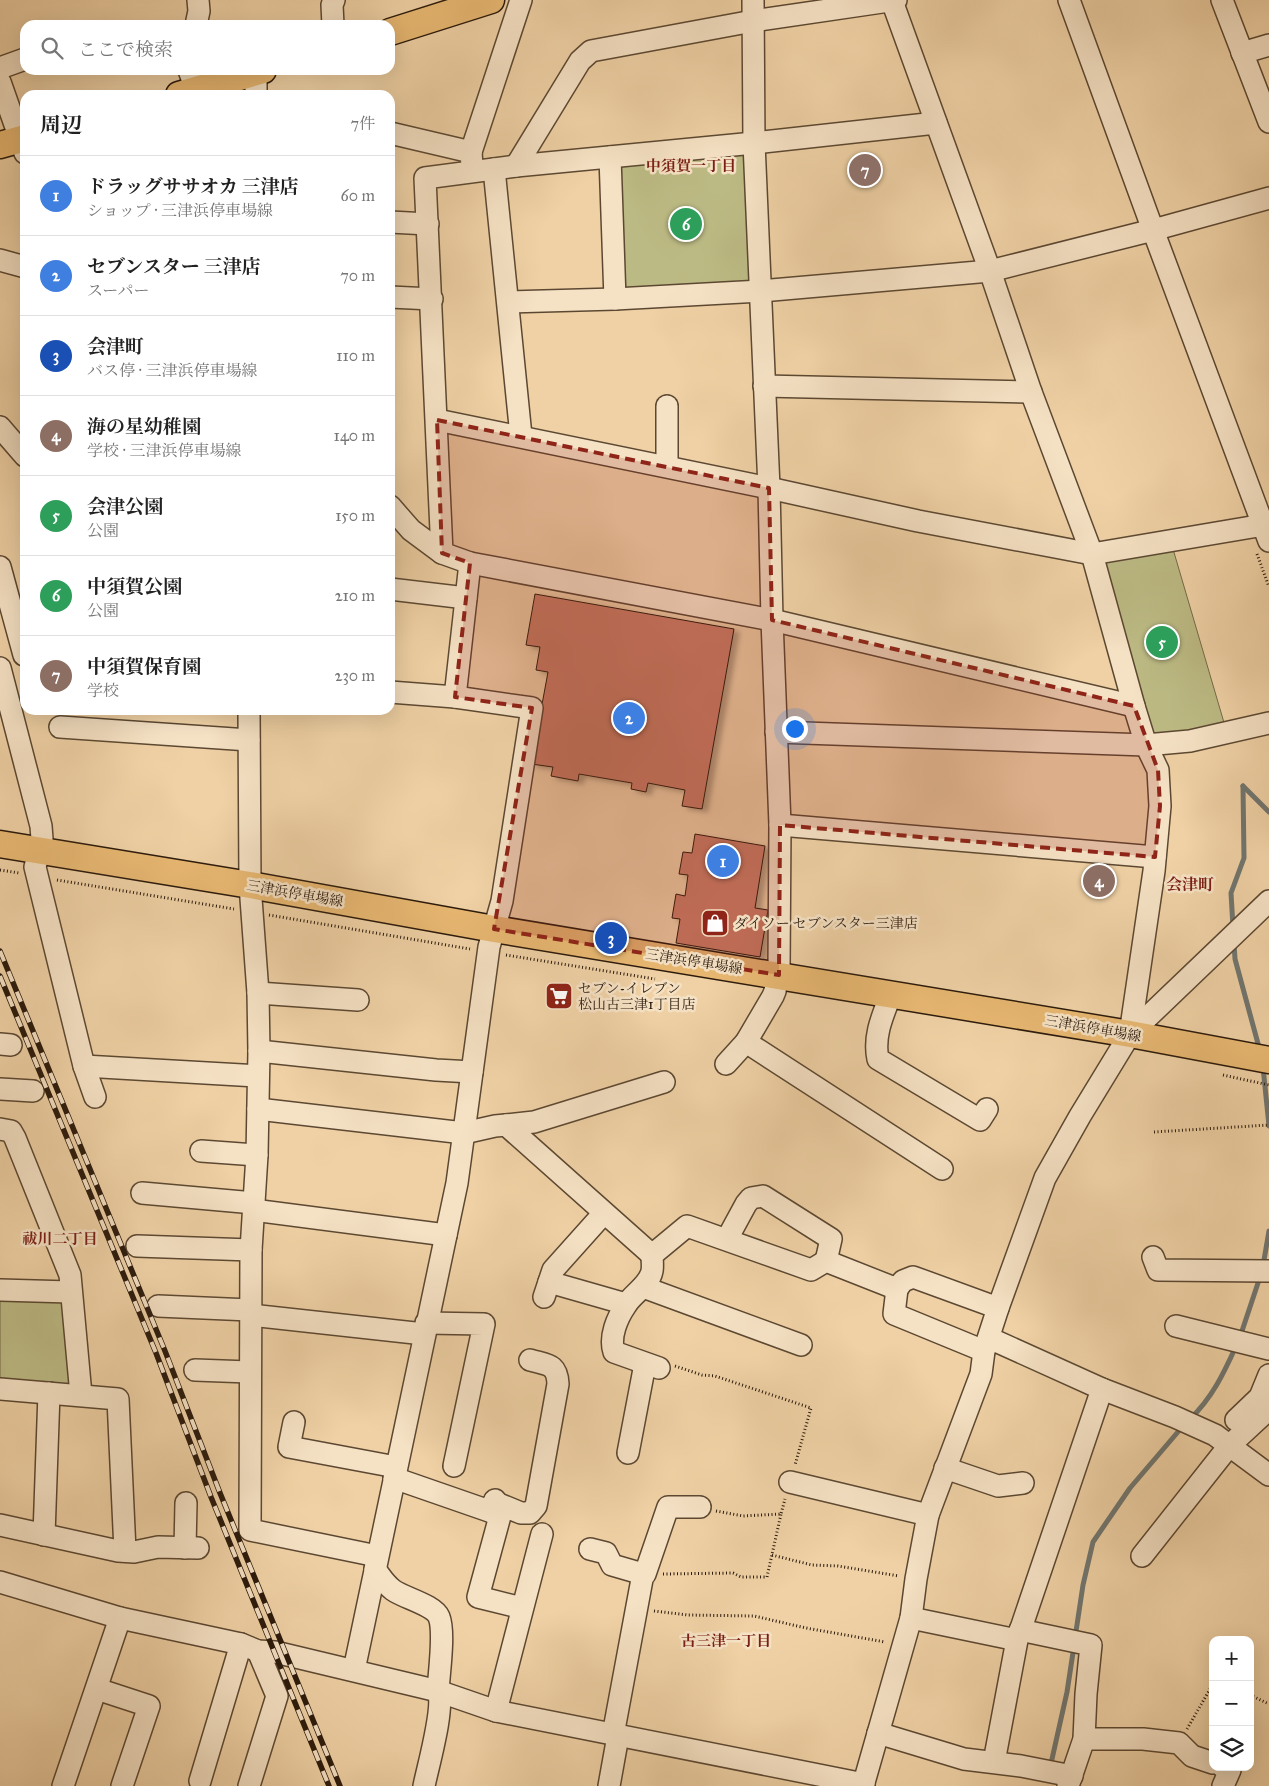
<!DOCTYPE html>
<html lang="ja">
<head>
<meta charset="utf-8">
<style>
  :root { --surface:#fff; --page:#f6f6f6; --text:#222; --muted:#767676; --line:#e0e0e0; --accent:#db2777 }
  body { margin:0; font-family:"IM FELL Great Primer","Noto Serif JP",serif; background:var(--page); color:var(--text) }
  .controls { position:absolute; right:15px; bottom:15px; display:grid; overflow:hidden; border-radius:10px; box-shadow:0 5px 20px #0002 }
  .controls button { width:45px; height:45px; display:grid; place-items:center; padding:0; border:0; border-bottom:1px solid var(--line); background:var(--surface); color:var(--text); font:25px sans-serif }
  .you { position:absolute; left:794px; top:728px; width:18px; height:18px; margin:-12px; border:4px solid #fff; border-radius:50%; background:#1a73e8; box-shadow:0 0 0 8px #1a73e833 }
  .badge { display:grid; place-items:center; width:32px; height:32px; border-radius:50%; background:var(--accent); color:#fff; font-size:16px; font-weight:700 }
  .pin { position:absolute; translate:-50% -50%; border:2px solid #fff; box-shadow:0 1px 5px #0006 }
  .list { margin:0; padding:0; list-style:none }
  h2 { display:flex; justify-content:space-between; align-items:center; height:65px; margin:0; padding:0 20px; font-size:21px }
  h2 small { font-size:16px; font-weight:400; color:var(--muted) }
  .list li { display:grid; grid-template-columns:32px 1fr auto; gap:15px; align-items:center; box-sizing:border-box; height:80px; padding:0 20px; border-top:1px solid var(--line) }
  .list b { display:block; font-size:19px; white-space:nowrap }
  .list p { margin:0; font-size:16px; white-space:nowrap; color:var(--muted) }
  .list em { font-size:16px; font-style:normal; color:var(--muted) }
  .icon { flex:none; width:28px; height:28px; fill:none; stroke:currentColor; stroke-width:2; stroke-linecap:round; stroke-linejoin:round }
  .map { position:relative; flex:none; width:1269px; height:1786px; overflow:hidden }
  .search { position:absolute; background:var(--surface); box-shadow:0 5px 20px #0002; left:20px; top:20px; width:375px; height:55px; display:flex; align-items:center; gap:12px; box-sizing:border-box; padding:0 18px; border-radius:15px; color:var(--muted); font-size:19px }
  .panel { position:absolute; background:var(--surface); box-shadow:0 5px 20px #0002; left:20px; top:90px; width:375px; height:625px; border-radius:15px }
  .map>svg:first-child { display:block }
  .green { fill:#bcba84; stroke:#746a48 }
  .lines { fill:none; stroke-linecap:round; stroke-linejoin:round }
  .stream { stroke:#717670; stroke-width:5 }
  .building { fill:#ca7e65; stroke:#2b1a0c; filter:url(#shadow) }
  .minor-casing { stroke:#5c4832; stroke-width:24 }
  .major-casing { stroke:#2b1a0c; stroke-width:29 }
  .path { stroke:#2b1a0c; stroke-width:3; stroke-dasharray:1 2.5; stroke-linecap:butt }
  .minor { stroke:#f5e1c4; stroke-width:21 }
  .major { stroke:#e8b872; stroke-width:26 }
  .rail-casing { stroke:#2b1a0c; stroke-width:5.5 }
  .rail { stroke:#f5e1c4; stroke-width:4; stroke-dasharray:11; stroke-linecap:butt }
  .marked { fill:#8f2418; fill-opacity:0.2; stroke:#8f2418; stroke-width:4; stroke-dasharray:10 6; stroke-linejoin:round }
  .labels { text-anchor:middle; stroke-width:5; stroke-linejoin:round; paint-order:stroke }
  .street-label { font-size:14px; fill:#2b1a0c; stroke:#f5e1c4 }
  .poi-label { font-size:14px; fill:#2b1a0c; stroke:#f5e1c4; text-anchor:start }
  .neighbourhood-label { font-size:15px; font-weight:bold; fill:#7a1f14; stroke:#f5e1c4 }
  .quarter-label { font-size:16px; font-weight:bold; fill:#7a1f14; stroke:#f5e1c4 }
</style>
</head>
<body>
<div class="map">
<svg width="1269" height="1786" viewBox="0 0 1269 1786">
  <defs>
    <filter id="shadow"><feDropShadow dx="5.5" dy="3" stdDeviation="2.5" flood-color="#0004"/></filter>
  </defs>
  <rect width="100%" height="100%" fill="#efd1a5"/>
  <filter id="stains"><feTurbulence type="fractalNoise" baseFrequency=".004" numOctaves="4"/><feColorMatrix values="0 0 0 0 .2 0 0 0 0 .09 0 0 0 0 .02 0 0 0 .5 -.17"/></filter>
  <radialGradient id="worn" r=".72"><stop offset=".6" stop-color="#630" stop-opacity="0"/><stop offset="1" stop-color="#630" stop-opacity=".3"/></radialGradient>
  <!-- green -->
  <g class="green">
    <path d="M754,149l3,138 -137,7 -6,-132z"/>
    <path d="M1173,549l52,177 -76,14 -47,-181z"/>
    <path d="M0,1294l66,2 10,94 -76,-6z"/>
  </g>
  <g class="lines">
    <!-- stream -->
    <g class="stream">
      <path d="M1243,786l26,26"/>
      <path d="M1233,927l-2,-34 13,-35 -1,-72"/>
      <path d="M1234,943l1,16 25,92"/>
      <path d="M1263,1067l6,59"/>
      <path d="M1263,1266l6,-35"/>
      <path d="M1240,1337l20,-60"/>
      <path d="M1190,1419c22,-21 34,-46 46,-73"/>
      <path d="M1075,1638l8,-53 10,-43 37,-54 53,-62"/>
      <path d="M1050,1768l17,-76 7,-46"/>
    </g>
  </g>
  <!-- building -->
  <g class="building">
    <path d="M535,594l199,35 -32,180 -20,-3 3,-16 -37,-7 -2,9 -15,-3 1,-6 -53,-9 -1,7 -27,-5 2,-9 -22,-3 17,-92 -12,-2 4,-23 -14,-2z"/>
    <path d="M695,834l70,12 -10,62 13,2 -8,47 -84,-14 4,-24 -8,-1 4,-24 9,2 3,-21 -9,-1 4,-22 9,1z"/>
  </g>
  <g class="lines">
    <!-- minor casing -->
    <g class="minor-casing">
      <g id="minor">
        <path d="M1069,0l84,230 116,311"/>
        <path d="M1222,0l47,122"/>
        <path d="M892,1l98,270 41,121 61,162 42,152 12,39 12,25 2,36 -6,65 -24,163"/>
        <path d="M196,25l3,-14 -1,-11"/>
        <path d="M333,25l-1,-20 2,-5"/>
        <path d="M1242,53l27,-8"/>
        <path d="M0,68l25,-9"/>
        <path d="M189,70l7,20"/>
        <path d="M0,82l25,71"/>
        <path d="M256,95v-23"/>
        <path d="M936,123l-182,20 -238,23 -91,12 17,375 28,10 302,57 362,86"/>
        <path d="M390,133l81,19 1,14"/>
        <path d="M471,152l50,-152"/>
        <path d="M610,157l5,142"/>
        <path d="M516,166l64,-105 11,-10 162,-30 143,-21"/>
        <path d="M494,169l27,267"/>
        <path d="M390,222l38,2"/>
        <path d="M0,260l25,7"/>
        <path d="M390,297l42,2"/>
        <path d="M508,302l107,-3 146,-8 229,-20 163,-41 116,-32"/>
        <path d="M764,386l267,6"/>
        <path d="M667,406v60"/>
        <path d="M437,420l332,68 149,33 174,33 177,-30"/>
        <path d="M0,427l25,29"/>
        <path d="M390,506l21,24 31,23"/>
        <path d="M0,567l24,88"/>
        <path d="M390,589l76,9"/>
        <path d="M0,668l41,158 1,13 -7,28 49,199 11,31"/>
        <path d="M390,692l65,5"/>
        <path d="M249,710l1,175 8,108 1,58 -2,104 -6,95 -1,280 127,26"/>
        <path d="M60,727l189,13"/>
        <path d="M776,732l370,13 44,-4 79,-18"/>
        <path d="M780,825l375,32"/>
        <path d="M258,993l100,7"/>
        <path d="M891,994c-8,21 -18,42 -13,65l102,61 7,-11"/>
        <path d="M746,1042l196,127"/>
        <path d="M0,1044l11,1"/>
        <path d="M259,1051l177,19 36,2"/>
        <path d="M726,1064l20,-22 27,-46 2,-5 4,-22 1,-144 -8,-205 -3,-132 -15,-345 -1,-143"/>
        <path d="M84,1066l174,10"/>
        <path d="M0,1089l33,2"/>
        <path d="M258,1109l206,24 31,-7 11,-1 146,130 35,-29 124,44 15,-9 71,28 6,-8 10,-4 85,31"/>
        <path d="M506,1125l28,-3 130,-40"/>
        <path d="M0,1129l11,2 4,7 55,137 11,120"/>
        <path d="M201,1151l56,4"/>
        <path d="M142,1193l112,10"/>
        <path d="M253,1210l193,25"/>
        <path d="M727,1239l19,-35 5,-6 12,-2 68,43 -5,22"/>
        <path d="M137,1246l114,4"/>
        <path d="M652,1255c0,5 1,11 0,16 -3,15 -19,22 -26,34 -9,13 -17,32 -12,47l45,16"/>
        <path d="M1153,1257l5,13 111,1"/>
        <path d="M549,1282l77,22"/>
        <path d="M643,1287l158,58"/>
        <path d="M897,1289l-3,25 90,37"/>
        <path d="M0,1290l70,2"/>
        <path d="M544,1297l9,-27 51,-57"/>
        <path d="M158,1306l92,4"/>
        <path d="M250,1315l174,19"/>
        <path d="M426,1323l58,1 -30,142"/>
        <path d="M1176,1326l93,23"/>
        <path d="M989,1338l113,51 73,28 40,18 54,40"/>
        <path d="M195,1370l54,2"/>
        <path d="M0,1389l118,10 7,152"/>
        <path d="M1236,1420l24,-23 9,-22"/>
        <path d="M294,1422l-5,25 107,20"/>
        <path d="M628,1453l17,-89"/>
        <path d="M945,1468l53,18 25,-3"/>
        <path d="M394,1478l98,34 3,-12"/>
        <path d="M790,1482l138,33"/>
        <path d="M494,1502l27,11h9l6,-7 22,-122c-1,-21 -11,-19 -28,-24"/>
        <path d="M492,1512l8,4 -22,81 44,11"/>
        <path d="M0,1525l118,26 16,1 24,-5 40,1"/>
        <path d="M44,1535l5,-142"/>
        <path d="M185,1548l1,-45"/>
        <path d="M590,1549l16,4 6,12 31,9"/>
        <path d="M1142,1556l87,-110 40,-37"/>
        <path d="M375,1569c6,8 10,15 18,21 11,8 41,15 46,27 6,15 0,56 -1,74 7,16 -10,75 -14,95"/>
        <path d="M0,1582l120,36 121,26 17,7 17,1 163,39 58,20 368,73"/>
        <path d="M911,1618l106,22"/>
        <path d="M1020,1630l71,15 -5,49 -2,45 -16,47"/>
        <path d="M354,1670l103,-487 32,-236 13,-46 30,-193 -77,-11 15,-134"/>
        <path d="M97,1689l52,17 -27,80"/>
        <path d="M496,1711l46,-177"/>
        <path d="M878,1733l86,26 57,7 51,10"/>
        <path d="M613,1735l30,-161h2l23,-67h32"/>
        <path d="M1084,1739h59l36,4 13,13 21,7"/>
        <path d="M994,1762l23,-122 85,-251"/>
        <path d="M1223,1767l7,3 -7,16"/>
        <path d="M200,1781l41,-137"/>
        <path d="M63,1786l57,-168"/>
        <path d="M249,1786l28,-90 -19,-45"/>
        <path d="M609,1786l9,-50"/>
        <path d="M863,1786l48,-168 5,-39 12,-64 53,-141 3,-23 14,-43 47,-130 35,-62 50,-82 139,-133"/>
      </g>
    </g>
    <!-- major casing -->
    <g class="major-casing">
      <g id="major">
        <path d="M390,32l101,-32"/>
        <path d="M179,95l84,-25"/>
        <path d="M0,145l25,-7"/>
        <path d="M0,844l250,41 244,44 636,105 139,26"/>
      </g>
    </g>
    <!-- path -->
    <g class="path">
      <path d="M1257,554l12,33"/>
      <path d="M0,870l19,3"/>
      <path d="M57,880l177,29"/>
      <path d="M269,915l201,34"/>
      <path d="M506,955l149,24"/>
      <path d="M1223,1075l46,10"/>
      <path d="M1154,1132l115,-7"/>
      <path d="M675,1366l27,9 13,1 96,32 -16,57"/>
      <path d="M716,1511l27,5 38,-2 4,-15"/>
      <path d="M772,1555l40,10 26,1 61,10"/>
      <path d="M663,1574l70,-1 8,4h26l14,-63"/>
      <path d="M654,1611l34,4 66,1 52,12 79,14"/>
      <path d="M1250,1695l19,9"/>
      <path d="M1187,1729l26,-45"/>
    </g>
    <!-- minor -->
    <use href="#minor" class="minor"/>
    <!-- major -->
    <use href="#major" class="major"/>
    <!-- rail casing -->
    <g class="rail-casing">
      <g id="rail">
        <path d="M0,951l165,400 55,142 120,293"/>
        <path d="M0,976l156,377 55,144 118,289"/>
      </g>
    </g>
    <!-- rail -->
    <use href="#rail" class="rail"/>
  </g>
  <!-- marked area -->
  <path class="marked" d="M437,420l332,68 3,132 362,86 24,64 2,36 -5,51 -375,-32 -1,150 -285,-46 38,-221 -77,-11 15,-134 -28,-10z"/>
  <!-- icons -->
  <defs>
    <g id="shop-square" transform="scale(1.4375)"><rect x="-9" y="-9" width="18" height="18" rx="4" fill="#8f2418" stroke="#f5e1c4"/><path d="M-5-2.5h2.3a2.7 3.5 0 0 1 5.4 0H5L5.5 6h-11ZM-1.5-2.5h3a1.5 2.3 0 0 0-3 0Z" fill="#fff"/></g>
    <g id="supermarket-square" transform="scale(1.4375)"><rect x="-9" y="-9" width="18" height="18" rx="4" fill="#8f2418" stroke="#f5e1c4"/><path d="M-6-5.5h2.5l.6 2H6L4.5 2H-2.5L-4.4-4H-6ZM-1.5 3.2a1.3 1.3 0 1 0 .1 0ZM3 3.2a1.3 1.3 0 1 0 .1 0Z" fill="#fff"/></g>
  </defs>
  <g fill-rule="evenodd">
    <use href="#shop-square" x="715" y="923"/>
    <use href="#supermarket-square" x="559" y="996"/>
  </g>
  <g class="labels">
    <!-- street labels -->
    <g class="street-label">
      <text transform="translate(295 893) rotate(10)" y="5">三津浜停車場線</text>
      <text transform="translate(694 961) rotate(9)" y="5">三津浜停車場線</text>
      <text transform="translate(1093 1028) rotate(10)" y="5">三津浜停車場線</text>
    </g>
    <!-- poi labels -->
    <g class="poi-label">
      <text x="734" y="928">ダイソー セブンスター三津店</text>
      <text x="578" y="993">セブン-イレブン<tspan x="578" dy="16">松山古三津1丁目店</tspan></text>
    </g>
    <!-- neighbourhood labels -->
    <g class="neighbourhood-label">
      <text x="691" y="171">中須賀一丁目</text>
      <text x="60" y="1244">祓川二丁目</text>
      <text x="726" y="1646">古三津一丁目</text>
    </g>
    <!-- quarter labels -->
    <g class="quarter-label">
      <text x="1190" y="890">会津町</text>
    </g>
  </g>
  <rect width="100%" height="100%" filter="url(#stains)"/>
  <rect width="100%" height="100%" fill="url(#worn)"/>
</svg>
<div class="controls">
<button>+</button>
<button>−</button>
<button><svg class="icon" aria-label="layers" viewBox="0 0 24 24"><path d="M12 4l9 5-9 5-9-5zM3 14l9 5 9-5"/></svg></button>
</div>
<div class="you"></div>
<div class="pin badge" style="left:723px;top:861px;background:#3f7fe0">1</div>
<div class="pin badge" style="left:629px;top:718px;background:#3f7fe0">2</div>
<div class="pin badge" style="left:611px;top:938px;background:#1a4fb4">3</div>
<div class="pin badge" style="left:1099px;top:881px;background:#8d6e63">4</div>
<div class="pin badge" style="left:1162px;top:642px;background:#2e9e5b">5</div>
<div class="pin badge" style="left:686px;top:224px;background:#2e9e5b">6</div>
<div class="pin badge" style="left:865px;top:170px;background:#8d6e63">7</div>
<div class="search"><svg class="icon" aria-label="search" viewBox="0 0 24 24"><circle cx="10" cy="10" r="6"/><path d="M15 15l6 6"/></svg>ここで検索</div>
<section class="panel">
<h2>周辺<small>7件</small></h2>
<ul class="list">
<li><span class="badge" style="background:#3f7fe0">1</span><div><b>ドラッグササオカ 三津店</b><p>ショップ · 三津浜停車場線</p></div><em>60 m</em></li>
<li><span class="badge" style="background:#3f7fe0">2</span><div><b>セブンスター 三津店</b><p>スーパー</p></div><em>70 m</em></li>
<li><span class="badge" style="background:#1a4fb4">3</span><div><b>会津町</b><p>バス停 · 三津浜停車場線</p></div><em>110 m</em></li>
<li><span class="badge" style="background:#8d6e63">4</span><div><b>海の星幼稚園</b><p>学校 · 三津浜停車場線</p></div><em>140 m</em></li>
<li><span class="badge" style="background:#2e9e5b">5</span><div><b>会津公園</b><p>公園</p></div><em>150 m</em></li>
<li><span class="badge" style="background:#2e9e5b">6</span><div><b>中須賀公園</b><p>公園</p></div><em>210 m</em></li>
<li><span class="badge" style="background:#8d6e63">7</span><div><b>中須賀保育園</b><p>学校</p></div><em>230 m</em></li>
</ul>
</section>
</div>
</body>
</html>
